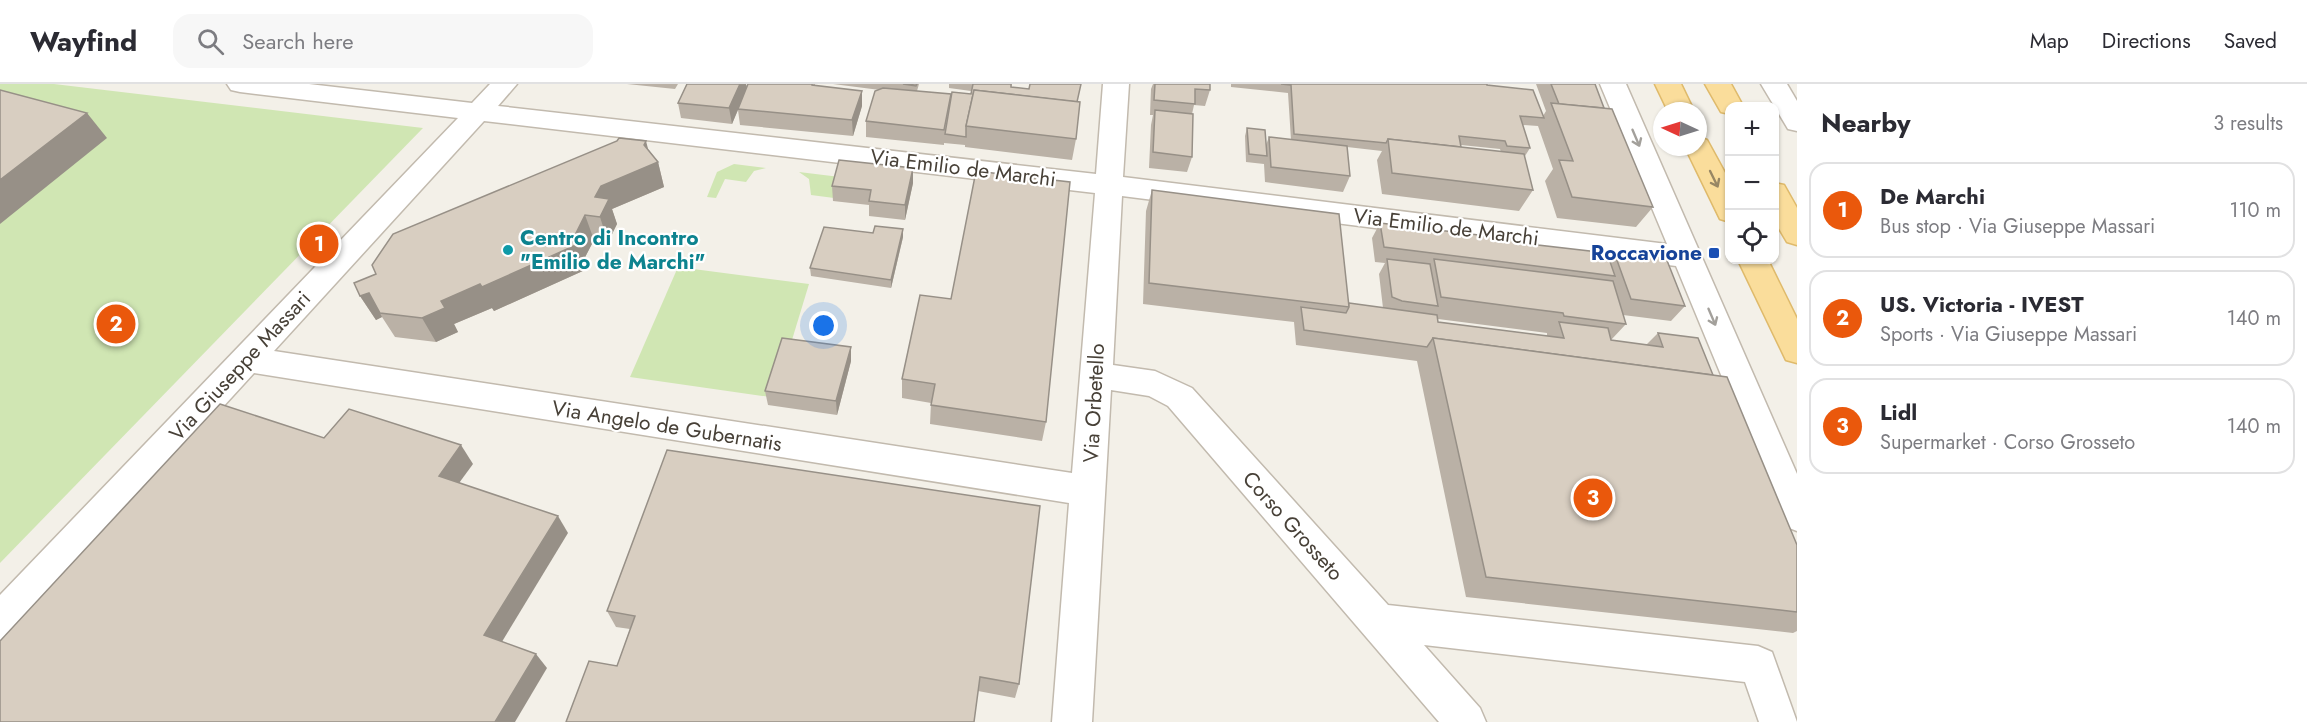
<!DOCTYPE html>
<html lang="en">
<head>
<meta charset="utf-8">
<style>
  :root { --surface:#fff; --page:#f7f7f7; --text:#2b2b33; --muted:#7c7c81; --line:#e1e1e2; --accent:#ea580c }
  body { margin:0; font-family:Jost,sans-serif; background:var(--page); color:var(--text) }
  .controls { position:absolute; right:18px; top:18px; display:grid; overflow:hidden; border-radius:12px; box-shadow:0 2px 4px #0004 }
  .controls button { width:54px; height:54px; display:grid; place-items:center; padding:0; border:0; border-bottom:2px solid var(--line); background:var(--surface); color:var(--text); font:30px sans-serif }
  .compass { position:absolute; left:1653px; top:18px; width:54px; height:54px; border-radius:50%; background:var(--surface); box-shadow:0 2px 4px #0004; rotate:274deg }
  .you { position:absolute; left:824px; top:242px; width:21px; height:21px; margin:-15px; border:4px solid #fff; border-radius:50%; background:#1a73e8; box-shadow:0 0 0 9px #1a73e833 }
  .badge { display:grid; place-items:center; width:39px; height:39px; border-radius:50%; background:var(--accent); color:#fff; font-size:20px; font-weight:700 }
  .pin { position:absolute; translate:-50% -50%; border:3px solid #fff; box-shadow:0 2px 6px #0006 }
  .list { margin:0; padding:0; list-style:none }
  h2 { display:flex; justify-content:space-between; align-items:center; height:78px; margin:0; padding:0 24px; font-size:26px }
  h2 small { font-size:20px; font-weight:400; color:var(--muted) }
  .list li { display:grid; grid-template-columns:39px 1fr auto; gap:18px; align-items:center; box-sizing:border-box; height:96px; margin:0 12px 12px; padding:0 12px; border:2px solid var(--line); border-radius:18px }
  .list b { display:block; font-size:22px; white-space:nowrap }
  .list p { margin:0; font-size:20px; white-space:nowrap; color:var(--muted) }
  .list em { font-size:20px; font-style:normal; color:var(--muted) }
  .icon { flex:none; width:33px; height:33px; fill:none; stroke:currentColor; stroke-width:2; stroke-linecap:round; stroke-linejoin:round }
  .map { position:relative; flex:none; width:1797px; height:638px; overflow:hidden }
  header { display:flex; align-items:center; gap:36px; box-sizing:border-box; height:84px; padding:0 30px; background:var(--surface); border-bottom:2px solid var(--line) }
  header strong { font-size:28px }
  nav { display:flex; gap:33px; margin-inline-start:auto; font-size:21px }
  .search { width:420px; height:54px; background:var(--page); display:flex; align-items:center; gap:15px; box-sizing:border-box; padding:0 21px; border-radius:18px; color:var(--muted); font-size:22px }
  main { display:flex }
  aside { flex:1; background:var(--surface) }
  .map>svg:first-child { display:block }
  .green { fill:#d0e6b3 }
  .lines { fill:none; stroke-linecap:round; stroke-linejoin:round }
  .street-casing { stroke:#c2baae; stroke-width:3 }
  .primary-casing { stroke:#dfba6b; stroke-width:3 }
  .street { fill:#fff; fill-rule:evenodd }
  .primary { fill:#fadd9b; fill-rule:evenodd }
  .wall { fill:#bab1a6; fill-rule:evenodd }
  .shaded-wall { fill:#979087 }
  .building { fill:#d8cec1; stroke:#979087; stroke-width:1.5 }
  .oneway { stroke:#a3a09b }
  .oneway2 { stroke:#988764 }
  .culture-dot { fill:#0f9aa8; stroke:#fff; stroke-width:2 }
  .transit-dot { fill:#1a4fb4; stroke:#fff; stroke-width:2 }
  .labels { text-anchor:middle; stroke-width:4.5; stroke-linejoin:round; paint-order:stroke }
  .street-label { font-size:21px; fill:#474037; stroke:#fff }
  .culture-label { font-size:21px; font-weight:bold; fill:#0d838f; stroke:#fff; text-anchor:start }
  .transit-label { font-size:21px; font-weight:bold; fill:#164399; stroke:#fff; text-anchor:end }
</style>
</head>
<body>
<header>
<strong>Wayfind</strong>
<div class="search"><svg class="icon" aria-label="search" viewBox="0 0 24 24"><circle cx="10" cy="10" r="6"/><path d="M15 15l6 6"/></svg>Search here</div>
<nav><a>Map</a><a>Directions</a><a>Saved</a></nav>
</header>
<main>
<div class="map">
<svg width="1797" height="638" viewBox="0 0 1797 638">
  <rect width="100%" height="100%" fill="#f3f0e8"/>
  <!-- green -->
  <g class="green">
    <path d="M0,0h54l369,44 -423,435z"/>
    <path d="M734,80l32,4 -12,3 -8,11 -21,-3 -9,19 -9,-1 10,-25z"/>
    <path d="M799,88l41,5 -6,21 -23,-3 -2,-16z"/>
    <path d="M678,183l131,17 -21,69 -18,44 -140,-20z"/>
  </g>
  <g class="lines">
    <!-- street casing -->
    <g class="street-casing">
      <g id="street">
        <path d="M227,0h82l163,19 18,-19h27l-19,22 598,68 7,-90h26l-6,93 544,67 -67,-160h26l171,390v57l-13,-5 -5,-11 -103,-249 -554,-70 -9,169 42,6 37,17 196,217 370,41 14,6 25,70h-38l-14,-40 -321,-37 56,63 6,14h-47l-271,-316 -19,-10 -38,-6 -19,332h-40l17,-219 -815,-130 -240,262 -14,5v-45l458,-477 -218,-26 -9,-2zM484,37l611,72 -23,280 -798,-122z"/>
        <path d="M1761,0h26l10,17v30l-9,-2z"/>
      </g>
    </g>
    <!-- primary casing -->
    <g class="primary-casing">
      <g id="primary">
        <path d="M1655,0h26l13,27h-26z"/>
        <path d="M1705,0h26l12,22h-13v8l-9,-2z"/>
        <path d="M1698,53l9,3 23,42v40l-10,-3 -35,-72h13z"/>
        <path d="M1774,99l10,2 13,23v37l-10,-3 -13,-22z"/>
        <path d="M1738,176h30l29,59v44l-11,-3z"/>
      </g>
    </g>
    <!-- street -->
    <use href="#street" class="street"/>
    <!-- primary -->
    <use href="#primary" class="primary"/>
  </g>
  <!-- wall -->
  <g class="wall">
    <path d="M627,0h51l-3,5z"/>
    <path d="M687,0h59l1,4 1,-4h67v2l47,20 -9,30 -113,-11 -2,-15 -6,14 -51,-6 -3,-15z"/>
    <path d="M833,0h86l-2,7 34,3h20v-3l-22,-3v-4h63l-1,3 67,15 -2,37 -4,21 -107,-13v-2l-21,-2v-2v4l-78,-8v-16l14,-31z"/>
    <path d="M1153,0h57v6l-5,16 -11,-1 -2,9v43l-5,15 -38,-4 2,-43 2,-10h-3l1,-26z"/>
    <path d="M1231,0h256v1l56,31 3,-5 -10,-27h59l9,24 49,99 -17,20 -79,-9 -12,-37 8,-12 -15,-43 -15,-1 7,23 -5,8h-1l9,34 -14,21 -137,-17 -5,-34 5,-9 -35,-4 3,29 -7,16 -78,-10 -1,-18 -18,-2 -1,-26 2,-8 19,17 3,-8 22,3 -3,-47 -57,-6zM1461,61l39,4 1,3 -40,-5z"/>
    <path d="M649,66l9,12 6,25 -52,22 5,15 -9,18 -14,-2 -12,23 3,7 -91,41 -2,-3 -38,16 4,8 -22,10 -41,-5 -13,-20 -6,3 -16,-24 16,-22z"/>
    <path d="M913,99l-8,37 -36,-4v-11l-36,-4 -1,-15z"/>
    <path d="M1152,106l197,113 34,5 -4,-34 6,-11 -10,-1 -3,-24 8,-15 158,22 71,13 5,-6 71,54 -14,15 -48,-6 3,9 -15,16 35,5 12,-12 55,42 84,170v86l-4,2 -327,-36 -49,-236 -121,-16 -2,-23 -151,-18 3,-93zM1438,235l109,14v3l-109,-14z"/>
    <path d="M873,149l30,4 -12,51 -80,-12 -1,-8z"/>
    <path d="M920,211l126,127 -4,19 -112,-17 1,-21 -29,-5v-19z"/>
    <path d="M851,263v14l-14,54 -69,-10 -3,-14z"/>
    <path d="M607,527l412,73 -4,14 -37,-7 -361,-25 13,-37 -14,-2z"/>
  </g>
  <!-- shaded-wall -->
  <g class="shaded-wall">
    <path d="M740,0h6l1,4 -15,36 -3,-16z"/>
    <path d="M862,7v15l-9,30 -1,-16z"/>
    <path d="M87,29l20,25 -107,86v-44z"/>
    <path d="M646,57l6,23 6,-2 6,25 -52,22 5,15 -9,18 -8,-25 -5,-20 6,-11 43,-41z"/>
    <path d="M913,84v15l-8,37v-15z"/>
    <path d="M585,131l9,25 -12,23 3,7 -91,41 -2,-3 -38,16 4,8 -22,10 -14,-24 19,-17 131,-60z"/>
    <path d="M903,145v8l-12,51v-8z"/>
    <path d="M369,209l13,24 -6,3 -16,-24z"/>
    <path d="M851,263v14l-14,54 -1,-14z"/>
    <path d="M461,361l12,19 -22,30 -12,-18z"/>
    <path d="M558,432l10,17 -71,117 -13,-15z"/>
    <path d="M536,570l11,14 -32,54h-20z"/>
  </g>
  <!-- building -->
  <g class="building">
    <path d="M687,0h53l-11,24 -51,-5z"/>
    <path d="M748,0h64v1l50,6 -10,29 -114,-11z"/>
    <path d="M903,0h14l-1,2z"/>
    <path d="M973,0h38v3l18,2 1,-5h51l-4,18 -103,-12 -8,36v11l-21,-3 7,-42 19,2z"/>
    <path d="M1155,0h55v6l-15,-1v15l-41,-4z"/>
    <path d="M1281,0h206v1l46,5 11,28 -24,-2 10,32 -23,-2 -2,-5 -46,-5 2,11 -73,-8 -2,4 -92,-9 -3,-49z"/>
    <path d="M1551,0h44l9,24 -45,-4z"/>
    <path d="M883,4l68,6 -7,36 -78,-9 9,-30z"/>
    <path d="M0,6l87,23 -87,67z"/>
    <path d="M974,6l106,12 -4,37 -110,-13z"/>
    <path d="M1551,19l61,6 41,98 -81,-10 -13,-37 14,1z"/>
    <path d="M1155,26l38,4 -1,43 -39,-5z"/>
    <path d="M1247,44l18,2 2,26 -18,-2z"/>
    <path d="M1269,53l78,9 3,30 -79,-9z"/>
    <path d="M619,54l27,3 -2,4 14,17 -57,24 -6,11 14,2 -9,18 -15,-2 -13,26 4,4 -94,42 -2,-3 -39,17 4,7 -23,10 -42,-5 -11,-20 -9,3 -6,-13 22,-9 -4,-9 21,-31 224,-93z"/>
    <path d="M1388,55l136,15 9,36 -141,-17z"/>
    <path d="M839,76l74,8 -8,37 -36,-4 2,-11 -39,-4z"/>
    <path d="M976,87l94,11 -24,240 -115,-17 4,-21 -33,-5 18,-84 31,4z"/>
    <path d="M1152,106l187,24 10,93 -200,-24z"/>
    <path d="M1380,139l157,19 1,3 69,8 8,23 -231,-29z"/>
    <path d="M875,142l28,3 -12,51 -81,-12 14,-41 49,6z"/>
    <path d="M1614,168l52,6 19,48 -54,-7z"/>
    <path d="M1387,175l43,5 8,42 -36,-5 -10,-4z"/>
    <path d="M1434,175l179,22 13,43 -62,-8 -1,-3 -122,-16z"/>
    <path d="M1349,219l88,12 1,7 126,16 -5,-16 49,6 3,12 52,7 -5,-14 40,5 15,37 -280,-37 -6,9 -123,-17 -3,-23 45,6 3,-6z"/>
    <path d="M782,254l69,9 -15,54 -71,-10z"/>
    <path d="M1433,254l294,39 70,168v67l-311,-35z"/>
    <path d="M220,320l104,34 25,-29 112,36 -22,31 119,40 -74,119 52,19 -41,68h-495v-81z"/>
    <path d="M667,366l373,56 -21,178 -39,-7 -6,45h-408l23,-61 28,5 18,-50 -28,-5z"/>
  </g>
  <!-- one-way arrows -->
  <defs><path id="oneway-shaft" d="M-6 0H5M1.5-3L5.5 0L1.5 3" fill="none" stroke-width="1.6" stroke-linecap="round" stroke-linejoin="round" transform="scale(1.5)"/></defs>
  <g class="oneway">
    <use href="#oneway-shaft" transform="translate(1636 54) rotate(67)"/>
    <use href="#oneway-shaft" transform="translate(1712 233) rotate(67)"/>
  </g>
  <use class="oneway2" href="#oneway-shaft" transform="translate(1714 95) rotate(64)"/>
  <!-- markers -->
  <circle class="culture-dot" cx="508" cy="166" r="6"/>
  <rect class="transit-dot" x="1708" y="163" width="12" height="12" rx="3"/>
  <g class="labels">
    <!-- street labels -->
    <g class="street-label">
      <text transform="translate(963 84) rotate(7)" y="7">Via Emilio de Marchi</text>
      <text transform="translate(1446 143) rotate(7)" y="7">Via Emilio de Marchi</text>
      <text transform="translate(240 282) rotate(-47)" y="7">Via Giuseppe Massari</text>
      <text transform="translate(1094 319) rotate(-87)" y="7">Via Orbetello</text>
      <text transform="translate(667 342) rotate(9)" y="7">Via Angelo de Gubernatis</text>
      <text transform="translate(1293 442) rotate(48)" y="7">Corso Grosseto</text>
    </g>
    <!-- culture labels -->
    <g class="culture-label">
      <text x="520" y="161">Centro di Incontro<tspan x="520" dy="24">"Emilio de Marchi"</tspan></text>
    </g>
    <!-- transit labels -->
    <g class="transit-label">
      <text x="1702" y="176">Roccavione</text>
    </g>
  </g>
</svg>
<div class="controls">
<button>+</button>
<button>−</button>
<button><svg class="icon" aria-label="locate" viewBox="0 0 24 24"><circle cx="12" cy="12" r="6"/><path d="M12 2v4M12 18v4M2 12h4M18 12h4"/></svg></button>
</div>
<svg class="compass" viewBox="-18 -18 36 36"><path d="M0-13l5 13h-10z" fill="#e53935"/><path d="M0 13l5-13h-10z" fill="#7c7c81"/></svg>
<div class="you"></div>
<div class="pin badge" style="left:319px;top:160px">1</div>
<div class="pin badge" style="left:116px;top:240px">2</div>
<div class="pin badge" style="left:1593px;top:414px">3</div>
</div>
<aside>
<h2>Nearby<small>3 results</small></h2>
<ul class="list">
<li><span class="badge">1</span><div><b>De Marchi</b><p>Bus stop · Via Giuseppe Massari</p></div><em>110 m</em></li>
<li><span class="badge">2</span><div><b>US. Victoria - IVEST</b><p>Sports · Via Giuseppe Massari</p></div><em>140 m</em></li>
<li><span class="badge">3</span><div><b>Lidl</b><p>Supermarket · Corso Grosseto</p></div><em>140 m</em></li>
</ul>
</aside>
</main>
</body>
</html>
